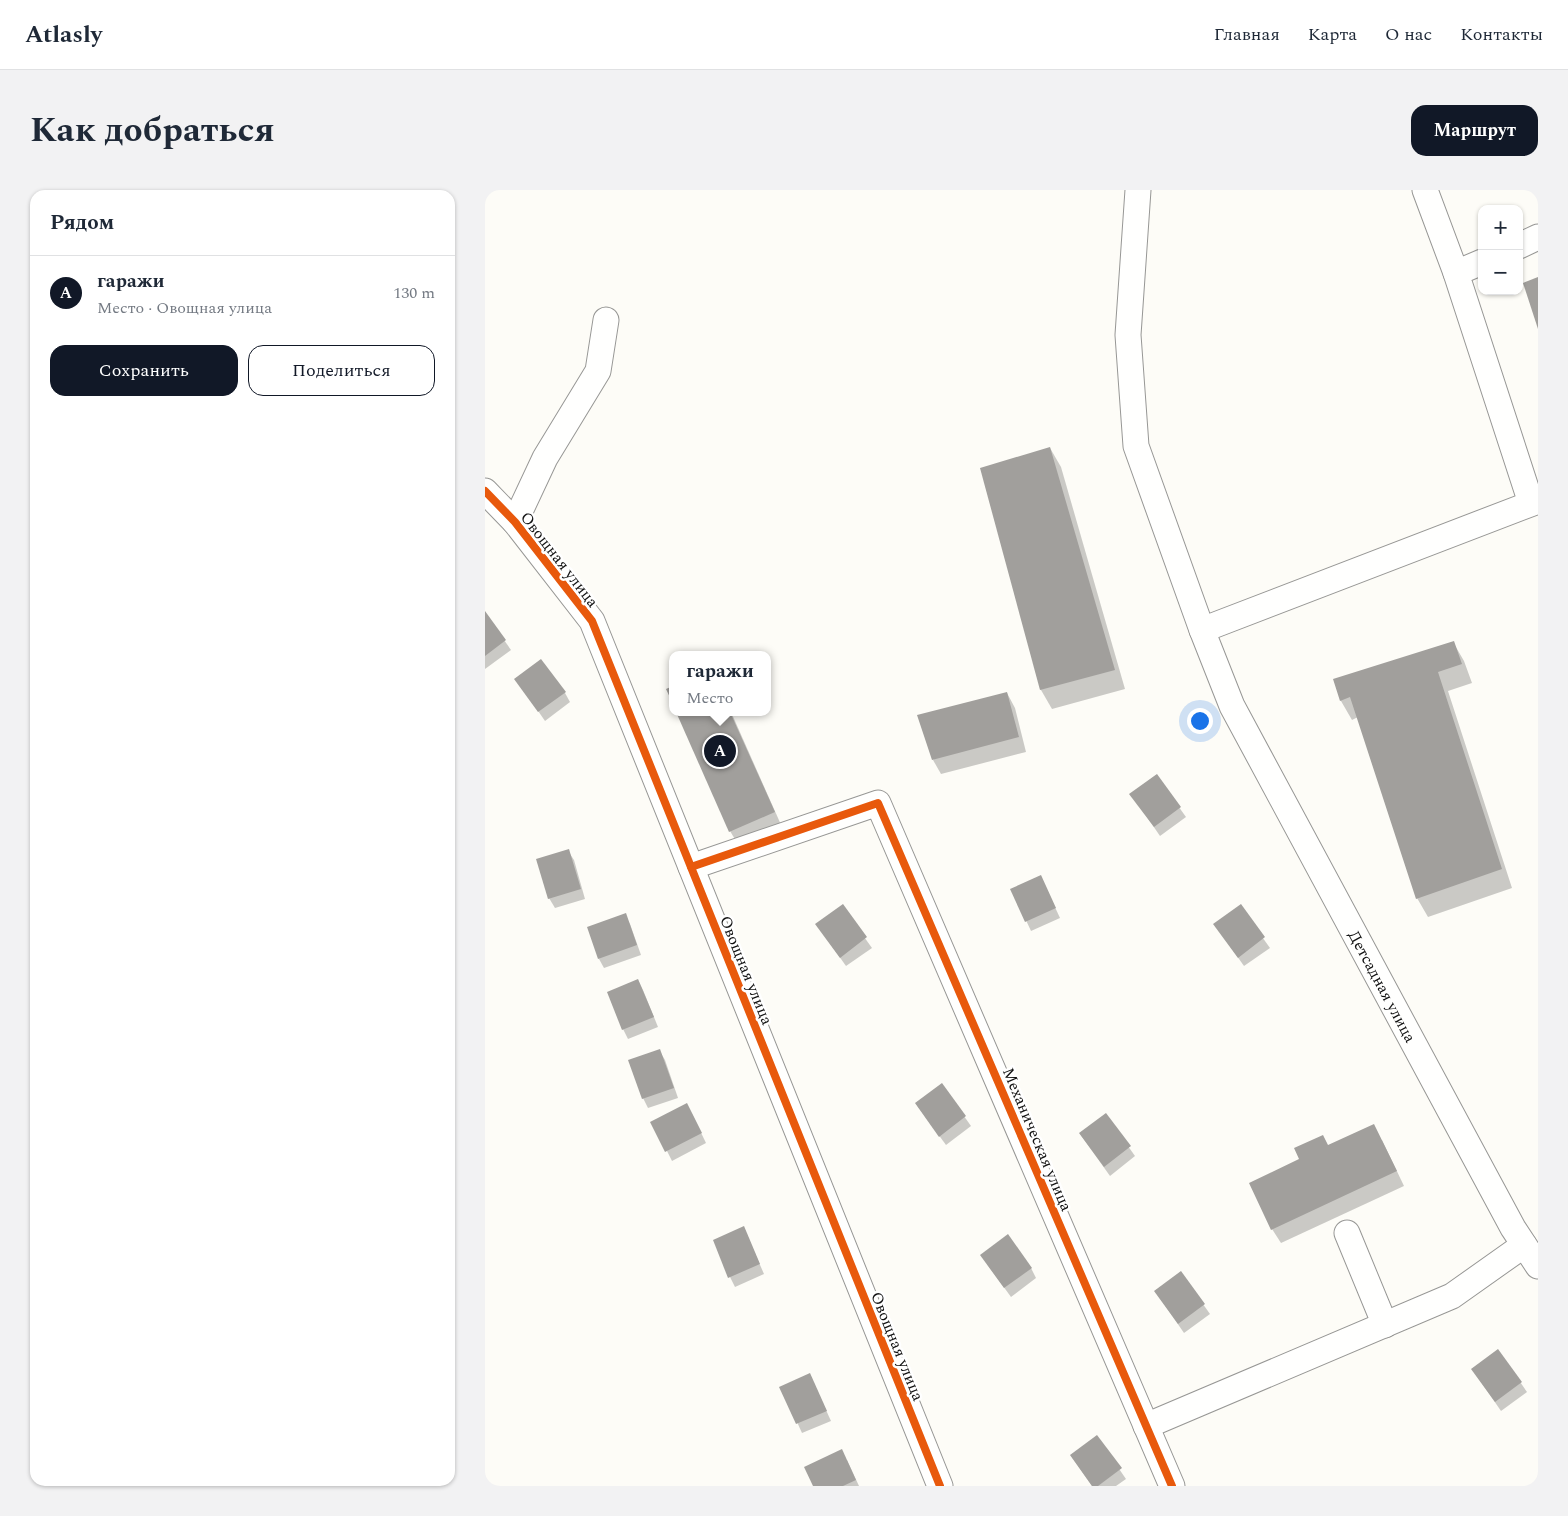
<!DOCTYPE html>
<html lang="ru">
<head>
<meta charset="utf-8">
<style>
  :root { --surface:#fff; --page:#f2f2f3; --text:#1f2937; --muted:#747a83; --line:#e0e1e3; --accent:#111827 }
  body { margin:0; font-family:Spectral,serif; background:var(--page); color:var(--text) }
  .controls { position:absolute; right:15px; top:15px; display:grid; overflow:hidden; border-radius:10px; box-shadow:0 1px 4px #0004 }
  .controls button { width:45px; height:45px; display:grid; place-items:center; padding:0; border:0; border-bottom:1px solid var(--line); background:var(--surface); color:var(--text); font:25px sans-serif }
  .you { position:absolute; left:714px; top:530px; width:18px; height:18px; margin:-12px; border:4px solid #fff; border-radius:50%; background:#1a73e8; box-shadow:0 0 0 8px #1a73e833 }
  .badge { display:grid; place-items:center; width:32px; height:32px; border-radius:50%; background:var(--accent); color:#fff; font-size:16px; font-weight:700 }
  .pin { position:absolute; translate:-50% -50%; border:2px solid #fff; box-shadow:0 1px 5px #0006 }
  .popup { position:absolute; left:184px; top:461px; width:102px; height:65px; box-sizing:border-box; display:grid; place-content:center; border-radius:10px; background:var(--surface); filter:drop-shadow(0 1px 4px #0005); font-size:16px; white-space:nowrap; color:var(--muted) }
  .popup b { font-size:19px; color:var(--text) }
  .popup::after { content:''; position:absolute; left:50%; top:100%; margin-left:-10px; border:10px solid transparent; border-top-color:var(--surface) }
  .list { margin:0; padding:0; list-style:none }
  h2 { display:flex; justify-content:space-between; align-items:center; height:65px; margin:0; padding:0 20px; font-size:21px }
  h2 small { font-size:16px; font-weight:400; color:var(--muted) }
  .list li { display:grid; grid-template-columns:32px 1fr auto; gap:15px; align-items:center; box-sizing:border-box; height:75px; padding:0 20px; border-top:1px solid var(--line) }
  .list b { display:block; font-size:19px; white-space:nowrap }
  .list p { margin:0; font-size:16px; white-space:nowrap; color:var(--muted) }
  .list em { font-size:16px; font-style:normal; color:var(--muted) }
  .actions { display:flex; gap:10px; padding:15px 20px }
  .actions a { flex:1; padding:11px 0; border:1px solid var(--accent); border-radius:15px; text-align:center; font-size:18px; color:var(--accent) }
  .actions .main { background:var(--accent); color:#fff }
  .map { position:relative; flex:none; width:1053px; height:1296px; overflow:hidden; border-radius:15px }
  header { display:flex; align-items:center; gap:30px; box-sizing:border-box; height:70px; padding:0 25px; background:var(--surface); border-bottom:1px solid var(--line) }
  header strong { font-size:24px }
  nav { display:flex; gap:28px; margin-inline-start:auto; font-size:18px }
  .intro { display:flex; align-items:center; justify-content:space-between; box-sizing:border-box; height:120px; padding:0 30px }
  h1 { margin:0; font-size:35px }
  .button { padding:12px 22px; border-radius:15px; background:var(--accent); color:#fff; font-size:18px; font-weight:700 }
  main { display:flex; gap:30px; padding:0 30px }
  aside { flex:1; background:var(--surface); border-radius:15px; box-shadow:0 1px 4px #0004 }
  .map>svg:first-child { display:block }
  .shadow { fill:#0003 }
  .building { fill:#a19f9c }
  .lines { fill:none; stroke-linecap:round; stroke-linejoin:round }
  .minor-casing { stroke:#979795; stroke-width:27 }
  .minor { stroke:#fffffe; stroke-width:25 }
  .cycleway-casing { stroke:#fff; stroke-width:11 }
  .cycleway { stroke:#e8590c; stroke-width:8 }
  .labels { text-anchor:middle; stroke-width:5; stroke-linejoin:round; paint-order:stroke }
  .street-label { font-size:16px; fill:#111; stroke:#fff }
</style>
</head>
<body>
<header>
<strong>Atlasly</strong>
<nav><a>Главная</a><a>Карта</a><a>О нас</a><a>Контакты</a></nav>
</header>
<div class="intro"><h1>Как добраться</h1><a class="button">Маршрут</a></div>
<main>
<aside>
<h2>Рядом<small></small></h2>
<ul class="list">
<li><span class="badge">A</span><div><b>гаражи</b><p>Место · Овощная улица</p></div><em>130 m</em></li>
</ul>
<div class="actions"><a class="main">Сохранить</a><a>Поделиться</a></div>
</aside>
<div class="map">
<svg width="1053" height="1296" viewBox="0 0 1053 1296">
  <rect width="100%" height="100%" fill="#fdfcf7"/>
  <!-- shadow -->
  <g class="shadow">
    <path d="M565,258l11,19 64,222 -73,20 -11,-19 -60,-221z"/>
    <path d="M0,423l26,37 -26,19z"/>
    <path d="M968,452l11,19 8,22 -24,8 64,197 -84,29 -11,-19 -59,-181 -6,3 -11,-19 -7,-21z"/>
    <path d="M31,489l49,14 5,9 -25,19z"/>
    <path d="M522,503l8,15 11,44 -85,22 -8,-14z"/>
    <path d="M192,522h54l51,115 -43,19 -9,-15z"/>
    <path d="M671,585l30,42 -26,19 -29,-42z"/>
    <path d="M83,661l6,9 11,39 -30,9 -6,-10z"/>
    <path d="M556,687l19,41 -29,13 -19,-41z"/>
    <path d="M357,716l30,42 -26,18 -29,-41z"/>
    <path d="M755,716l30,42 -26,18 -29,-41z"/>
    <path d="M140,725l5,9 11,31 -37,13 -5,-9z"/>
    <path d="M153,790l5,10 15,37 -30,12 -5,-10z"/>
    <path d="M174,860l6,10 13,38 -30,10 -5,-10z"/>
    <path d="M457,895l29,41 -25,19 -30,-41z"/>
    <path d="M207,924l14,29 -34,18 -5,-10z"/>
    <path d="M621,925l29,41 -25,20 -30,-42z"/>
    <path d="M897,950l22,46 -123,57 -9,-14 29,-69 27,-14z"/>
    <path d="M259,1038l20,46 -29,13 -5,-10z"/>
    <path d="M502,1074l44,4 5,10 -25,19z"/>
    <path d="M696,1083l29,41 -26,19 -29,-42z"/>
    <path d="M1013,1160l29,42 -26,19 -29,-42z"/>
    <path d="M325,1185l21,46 -29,12 -21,-46z"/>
    <path d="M612,1247l29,42 -10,7h-24l-21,-30z"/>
    <path d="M362,1270l12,26h-45z"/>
  </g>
  <!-- building -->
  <g class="building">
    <path d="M1053,87v52l-15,-46z"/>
    <path d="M565,257l65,223 -75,20 -60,-222z"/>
    <path d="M0,421l21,29 -21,16z"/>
    <path d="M969,451l8,23 -24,8 64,197 -86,30 -66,-202 -10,4 -7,-22z"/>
    <path d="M56,469l25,33 -28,20 -24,-33z"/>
    <path d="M188,496v18l-7,-15z"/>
    <path d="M522,502l12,45 -87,23 -15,-45z"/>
    <path d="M191,522h54l45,100 -46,20z"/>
    <path d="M672,584l24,33 -27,20 -25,-33z"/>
    <path d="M84,659l12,40 -33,10 -12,-40z"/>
    <path d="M556,685l15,33 -31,14 -15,-33z"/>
    <path d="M358,714l24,33 -27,21 -25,-34z"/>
    <path d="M756,714l24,33 -27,21 -25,-34z"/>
    <path d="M141,723l11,32 -39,14 -11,-32z"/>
    <path d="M153,789l16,38 -32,13 -15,-38z"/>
    <path d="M175,859l14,39 -32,11 -14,-39z"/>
    <path d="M457,893l24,33 -27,21 -24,-34z"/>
    <path d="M202,913l15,30 -37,19 -15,-30z"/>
    <path d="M621,923l25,33 -27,21 -25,-34z"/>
    <path d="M889,934l23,47 -126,59 -22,-47 50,-24 -5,-11 29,-13 5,10z"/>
    <path d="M259,1036l16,38 -32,14 -15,-38z"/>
    <path d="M523,1044l24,34 -28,20 -24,-33z"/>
    <path d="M696,1081l24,33 -27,20 -24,-33z"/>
    <path d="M1013,1159l24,33 -27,20 -24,-33z"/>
    <path d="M325,1183l17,38 -31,13 -17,-37z"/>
    <path d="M612,1245l25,33 -24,18h-6l-22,-31z"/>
    <path d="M357,1259l14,31 -13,6h-30l-9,-19z"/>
  </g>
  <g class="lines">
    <!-- minor casing -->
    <g class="minor-casing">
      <g id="minor">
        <path id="s1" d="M653,0l-10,145 8,111 66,184 30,76 281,522 25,38"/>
        <path d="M940,0l31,83"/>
        <path d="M1034,56l19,-9"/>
        <path d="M997,72l-26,11 75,230"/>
        <path d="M0,301l30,31 77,99 348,865"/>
        <path d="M30,332l30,-64 53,-87 8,-51"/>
        <path d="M717,440l336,-129"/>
        <path d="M206,677l187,-64 294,683"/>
        <path d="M862,1043l38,92"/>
        <path d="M661,1236l306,-130 72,-51"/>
      </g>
    </g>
    <!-- minor -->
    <use href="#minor" class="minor"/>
    <!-- cycleway casing -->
    <g class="cycleway-casing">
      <g id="cycleway">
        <path d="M0,301l30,31 77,99 348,865"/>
        <path d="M206,677l187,-64 294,683"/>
      </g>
    </g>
    <!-- cycleway -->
    <use href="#cycleway" class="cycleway"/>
  </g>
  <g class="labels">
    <!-- street labels -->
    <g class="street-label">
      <text transform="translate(75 369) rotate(52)" y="6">Овощная улица</text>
      <text transform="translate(262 780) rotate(68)" y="6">Овощная улица</text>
      <text dy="6" stroke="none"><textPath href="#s1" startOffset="852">Детсадная улица</textPath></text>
      <text transform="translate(553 949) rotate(67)" y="6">Механическая улица</text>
      <text transform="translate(413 1156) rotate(68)" y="6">Овощная улица</text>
    </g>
  </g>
</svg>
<div class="controls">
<button>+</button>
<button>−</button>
</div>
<div class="you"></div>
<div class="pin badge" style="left:235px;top:561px">A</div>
<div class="popup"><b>гаражи</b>Место</div>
</div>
</main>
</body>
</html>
